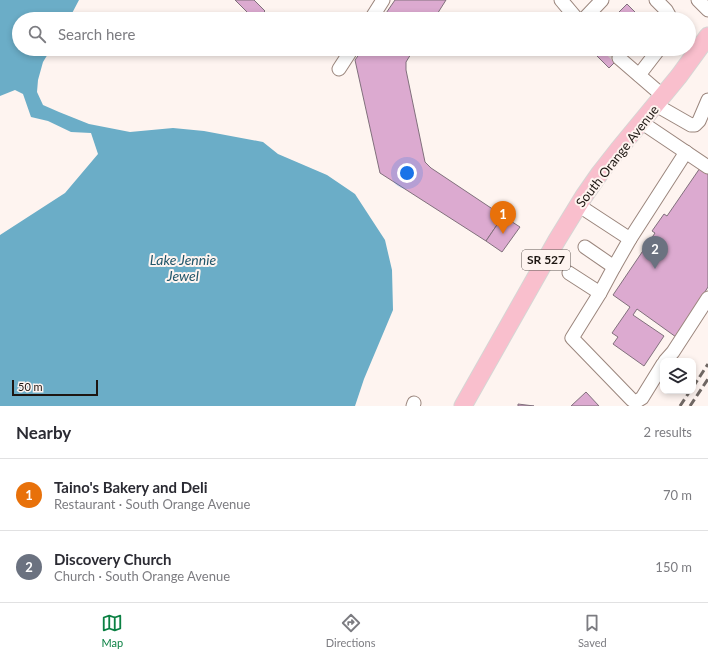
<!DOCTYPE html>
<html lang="en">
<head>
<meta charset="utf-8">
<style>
  :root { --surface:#fff; --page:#f7f7f7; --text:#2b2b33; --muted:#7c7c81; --line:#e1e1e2; --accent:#0b8043 }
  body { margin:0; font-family:Lato,sans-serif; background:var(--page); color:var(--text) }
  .controls { position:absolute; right:12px; bottom:12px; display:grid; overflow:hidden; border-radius:8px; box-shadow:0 2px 6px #0003 }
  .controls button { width:36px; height:36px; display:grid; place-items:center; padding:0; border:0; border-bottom:1px solid var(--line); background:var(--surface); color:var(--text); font:20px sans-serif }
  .scale { position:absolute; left:12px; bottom:10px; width:86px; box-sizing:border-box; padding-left:4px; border:2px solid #1d1612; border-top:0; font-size:11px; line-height:14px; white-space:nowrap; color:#1d1612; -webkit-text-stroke:3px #fef4f0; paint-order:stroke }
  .you { position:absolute; left:407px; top:173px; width:14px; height:14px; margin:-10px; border:3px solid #fff; border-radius:50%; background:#1a73e8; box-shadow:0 0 0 6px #1a73e833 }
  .badge { display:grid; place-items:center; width:26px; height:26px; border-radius:50%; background:var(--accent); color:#fff; font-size:13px; font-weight:700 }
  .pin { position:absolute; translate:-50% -33px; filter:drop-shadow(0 1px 2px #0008) }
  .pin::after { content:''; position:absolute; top:21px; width:14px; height:12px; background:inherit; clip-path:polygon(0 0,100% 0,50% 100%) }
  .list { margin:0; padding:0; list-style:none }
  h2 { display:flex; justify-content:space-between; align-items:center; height:52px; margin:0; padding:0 16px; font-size:17px }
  h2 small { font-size:13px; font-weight:400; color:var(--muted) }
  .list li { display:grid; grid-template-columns:26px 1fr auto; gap:12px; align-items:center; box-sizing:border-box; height:72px; padding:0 16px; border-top:1px solid var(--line) }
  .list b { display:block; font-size:15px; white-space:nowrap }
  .list p { margin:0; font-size:13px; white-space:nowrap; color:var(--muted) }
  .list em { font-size:13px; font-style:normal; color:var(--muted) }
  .icon { flex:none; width:22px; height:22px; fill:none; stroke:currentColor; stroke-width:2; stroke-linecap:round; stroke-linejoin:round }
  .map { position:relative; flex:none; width:708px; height:406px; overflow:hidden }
  .search { position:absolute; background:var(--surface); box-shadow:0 2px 6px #0003; left:12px; right:12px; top:12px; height:44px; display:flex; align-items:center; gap:10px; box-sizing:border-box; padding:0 14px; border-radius:22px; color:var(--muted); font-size:15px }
  .sheet { height:196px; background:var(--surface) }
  nav { display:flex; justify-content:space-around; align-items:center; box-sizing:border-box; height:56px; border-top:1px solid var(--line); background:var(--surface); font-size:11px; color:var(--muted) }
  nav a { display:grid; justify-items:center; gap:2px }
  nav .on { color:var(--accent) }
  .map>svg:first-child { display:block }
  .water { fill:#6badc7 }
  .building { fill:#dcaad0; stroke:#81707c }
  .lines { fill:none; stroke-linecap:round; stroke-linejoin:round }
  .minor-tunnel { stroke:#dcd3cf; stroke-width:13; stroke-dasharray:13 6; stroke-linecap:butt }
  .minor-casing { stroke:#9b867d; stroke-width:15 }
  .major-casing { stroke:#d6d5d4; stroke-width:19 }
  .minor { stroke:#fff; stroke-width:13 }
  .major { stroke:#f9bfcd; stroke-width:17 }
  .rail { stroke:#6f6763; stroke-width:3; stroke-dasharray:8 4; stroke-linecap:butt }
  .labels { text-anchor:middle; stroke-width:4; stroke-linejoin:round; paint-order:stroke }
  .shield { fill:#fef4f0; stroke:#605955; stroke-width:1 }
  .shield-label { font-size:12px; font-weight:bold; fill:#1d1612 }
  .street-label { font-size:13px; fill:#1d1612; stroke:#fef4f0 }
  .water-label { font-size:14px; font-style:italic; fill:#22576b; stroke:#fef4f0 }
</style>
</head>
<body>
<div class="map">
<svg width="708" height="406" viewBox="0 0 708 406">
  <rect width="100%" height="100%" fill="#fef4f0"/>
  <!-- water -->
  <path class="water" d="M0,0h79l-10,19h-50v30h32l-8,13 -5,18 -1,12 6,13 16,7 30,12 41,8 43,-4 31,3 59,11 15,12 49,21 28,19 30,46 7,30 1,40 -29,69 -9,27h-355v-171l65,-42 33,-39 -7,-21 -20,-1 -23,-11 -17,-4 -8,-23 -8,-4 -15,6z"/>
  <!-- building -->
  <g class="building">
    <path d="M235,0h19l11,11 -8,8h-3z"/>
    <path d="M395,0h51l-12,19h-52z"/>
    <path d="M627,4l15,15h-30z"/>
    <path d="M363,49h51l-8,13v8l19,92 6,6 72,48 -17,25 -106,-68 -25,-113z"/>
    <path d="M600,49h28l-19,19 -14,-14z"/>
    <path d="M633,49h13l-6,7z"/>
    <path d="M700,168l8,6v113l-32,50 -39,-28 -4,6 31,21 -20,30 -31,-22 5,-7 -6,-4 18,-26 -17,-12 42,-62 -3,-2 12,-17 3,2z"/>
    <path d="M503,216l17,11 -18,25 -16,-11z"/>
    <path d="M586,392l13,14h-28z"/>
    <path d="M518,404l16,2h-16z"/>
  </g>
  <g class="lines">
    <!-- minor-tunnel -->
    <path class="minor-tunnel" d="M610,49l9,9"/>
    <!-- minor casing -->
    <g class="minor-casing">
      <g id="minor">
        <path d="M561,0l16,19"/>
        <path d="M656,0l10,10 5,9"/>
        <path d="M698,0l10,10"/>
        <path d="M371,19l12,-19"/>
        <path d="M584,19l18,-19"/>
        <path d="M619,58l44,38"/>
        <path d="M339,69l13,-20"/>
        <path d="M639,75l20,-26"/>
        <path d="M656,105l35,20h4l4,-4 9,-21"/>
        <path d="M641,122l67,45"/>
        <path d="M578,205l52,34 -16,28 -14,26 -28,45 60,62 5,1 5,-3 21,-34"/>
        <path d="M630,239l56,-87"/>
        <path d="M585,247l29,20"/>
        <path d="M569,273l31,20"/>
        <path d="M665,361l8,-9 35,-54"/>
        <path d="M413,406l1,-3"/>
      </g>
    </g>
    <!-- major casing -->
    <g class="major-casing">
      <path id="major" d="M463,406l94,-166 27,-44 16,-23 18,-23 61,-74 29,-40"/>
    </g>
    <!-- minor -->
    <use href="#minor" class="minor"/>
    <!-- major -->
    <use href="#major" class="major"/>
    <!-- rail -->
    <g class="rail">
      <path d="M693,387l15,-23"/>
      <path d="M680,406l10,-15"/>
      <path d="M690,406l18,-27"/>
    </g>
  </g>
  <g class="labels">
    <!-- shield labels -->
    <rect class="shield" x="522" y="250" width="48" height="20" rx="3"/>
    <g class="shield-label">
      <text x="546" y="264">SR 527</text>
    </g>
    <!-- street labels -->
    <g class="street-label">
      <text transform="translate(617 156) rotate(-52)" y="5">South Orange Avenue</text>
    </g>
    <!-- water labels -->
    <g class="water-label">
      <text x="183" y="265">Lake Jennie<tspan x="183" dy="16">Jewel</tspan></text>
    </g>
  </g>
</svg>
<div class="controls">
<button><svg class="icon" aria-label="layers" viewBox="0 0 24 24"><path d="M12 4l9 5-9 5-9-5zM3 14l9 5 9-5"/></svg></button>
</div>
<div class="scale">50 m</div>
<div class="you"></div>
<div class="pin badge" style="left:503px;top:234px;background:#e8710a">1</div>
<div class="pin badge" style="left:655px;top:269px;background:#6b7280">2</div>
<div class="search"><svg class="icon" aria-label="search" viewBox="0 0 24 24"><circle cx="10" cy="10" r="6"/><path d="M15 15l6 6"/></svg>Search here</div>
</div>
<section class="sheet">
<h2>Nearby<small>2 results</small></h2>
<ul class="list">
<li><span class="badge" style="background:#e8710a">1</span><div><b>Taino's Bakery and Deli</b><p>Restaurant · South Orange Avenue</p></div><em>70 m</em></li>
<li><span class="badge" style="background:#6b7280">2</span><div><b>Discovery Church</b><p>Church · South Orange Avenue</p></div><em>150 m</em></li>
</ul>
</section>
<nav>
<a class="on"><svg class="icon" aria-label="map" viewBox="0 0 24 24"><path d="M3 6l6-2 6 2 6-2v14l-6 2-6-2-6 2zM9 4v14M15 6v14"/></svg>Map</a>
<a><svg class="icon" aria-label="directions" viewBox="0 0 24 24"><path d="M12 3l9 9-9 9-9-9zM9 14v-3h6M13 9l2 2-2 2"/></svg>Directions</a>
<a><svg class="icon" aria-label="saved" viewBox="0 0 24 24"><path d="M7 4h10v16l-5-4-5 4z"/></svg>Saved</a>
</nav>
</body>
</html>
